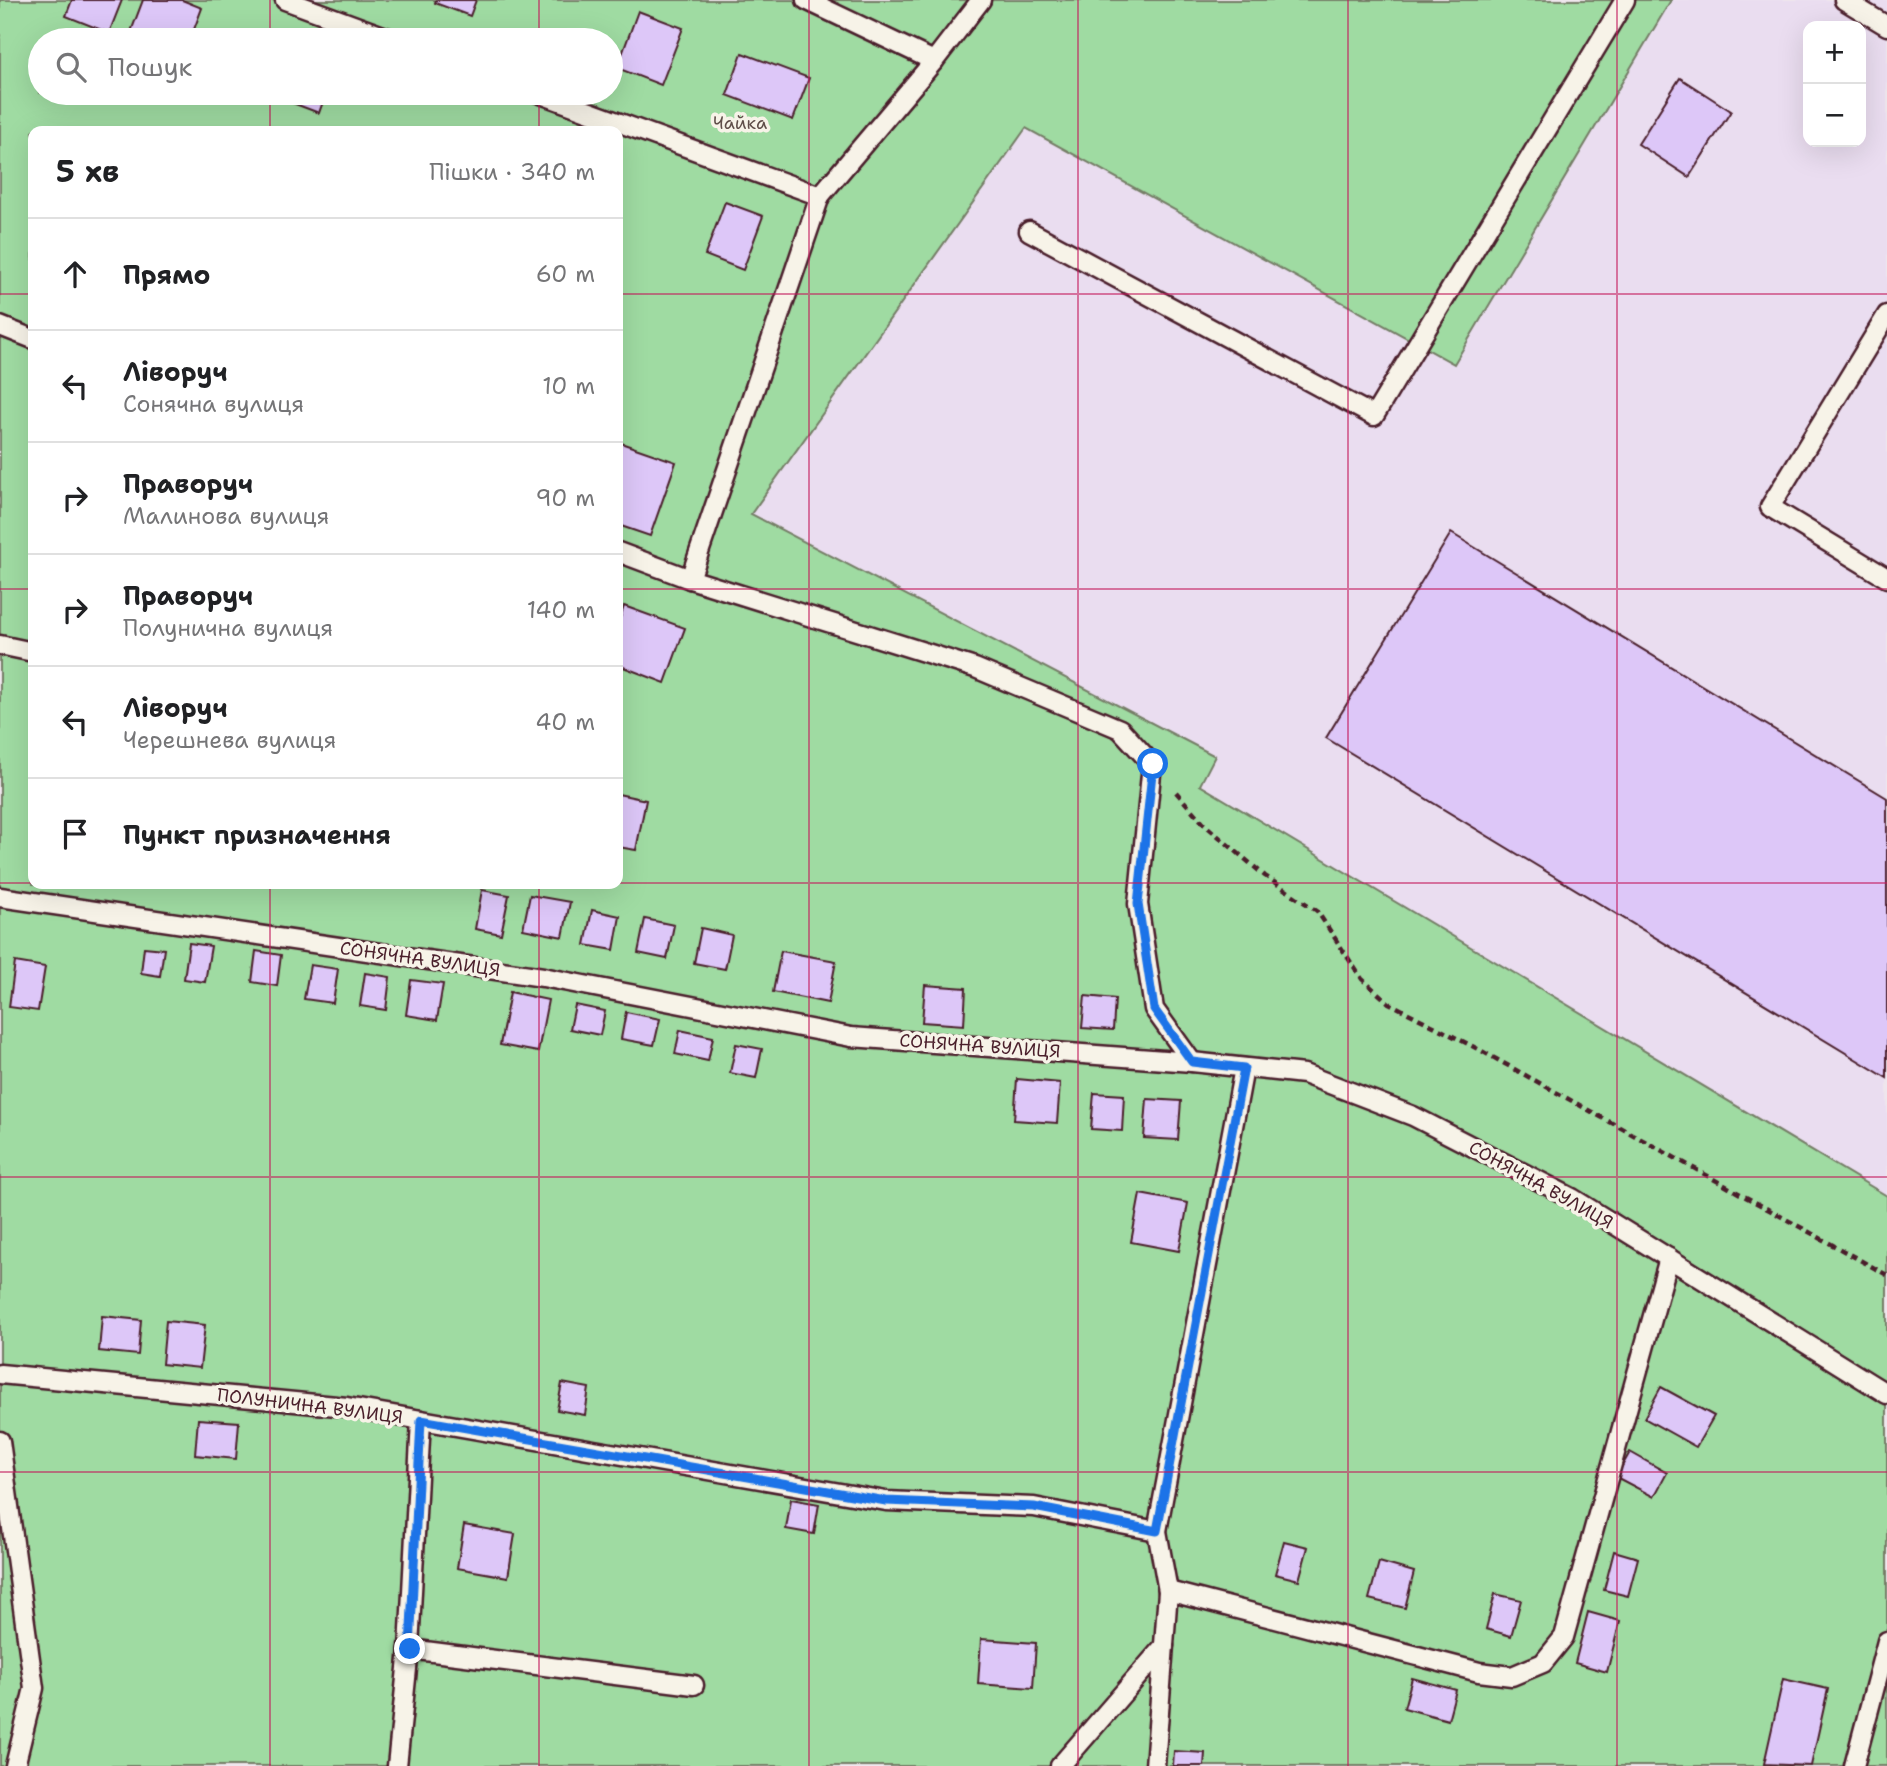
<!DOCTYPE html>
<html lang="uk">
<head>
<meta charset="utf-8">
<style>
  :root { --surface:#fff; --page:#f6f6f6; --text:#202124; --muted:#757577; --line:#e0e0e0 }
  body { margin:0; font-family:"Shantell Sans",sans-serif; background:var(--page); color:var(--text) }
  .controls { position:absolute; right:21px; top:21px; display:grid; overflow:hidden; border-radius:14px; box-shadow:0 7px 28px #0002 }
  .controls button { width:63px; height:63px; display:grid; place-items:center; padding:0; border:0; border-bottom:2px solid var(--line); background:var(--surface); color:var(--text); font:35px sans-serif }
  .stop { position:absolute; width:21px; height:21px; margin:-16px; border:5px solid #1a73e8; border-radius:50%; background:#fff }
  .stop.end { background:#1a73e8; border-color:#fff; box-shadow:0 2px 7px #0008 }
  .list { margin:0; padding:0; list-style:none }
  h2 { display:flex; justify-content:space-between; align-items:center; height:91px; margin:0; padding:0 28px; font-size:30px }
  h2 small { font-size:23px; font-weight:400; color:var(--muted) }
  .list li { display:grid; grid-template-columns:46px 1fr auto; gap:21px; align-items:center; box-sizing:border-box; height:112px; padding:0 28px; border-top:2px solid var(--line) }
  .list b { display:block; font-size:26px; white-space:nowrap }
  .list p { margin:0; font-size:23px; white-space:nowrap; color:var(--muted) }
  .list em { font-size:23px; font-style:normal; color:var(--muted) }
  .icon { flex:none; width:38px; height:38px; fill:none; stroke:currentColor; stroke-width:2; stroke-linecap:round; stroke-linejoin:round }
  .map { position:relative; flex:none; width:1887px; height:1766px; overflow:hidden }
  .search { position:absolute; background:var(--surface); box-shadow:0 7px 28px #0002; left:28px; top:28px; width:595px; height:77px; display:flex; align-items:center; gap:18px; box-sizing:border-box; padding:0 24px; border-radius:38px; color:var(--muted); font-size:26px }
  .panel { position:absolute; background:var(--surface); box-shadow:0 7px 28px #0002; left:28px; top:126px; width:595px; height:763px; border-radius:14px }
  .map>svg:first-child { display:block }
  .built { fill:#eaddf0; fill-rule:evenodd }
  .green { fill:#9fdba2; stroke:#747d66; stroke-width:2; fill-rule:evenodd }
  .building { fill:#ddc7f8; stroke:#4a1f2b; stroke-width:2 }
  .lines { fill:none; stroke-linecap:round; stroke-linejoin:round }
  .service-casing { stroke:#4a1f2b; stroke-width:23 }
  .path { stroke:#4a1f2b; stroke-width:4.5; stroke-dasharray:7 5; stroke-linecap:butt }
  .service { stroke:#f7f3e8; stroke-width:18 }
  .route { stroke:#1a73e8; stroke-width:9 }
  .grid { fill:none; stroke:#c2185b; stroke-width:2; stroke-opacity:0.55 }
  .labels { text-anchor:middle; stroke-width:7; stroke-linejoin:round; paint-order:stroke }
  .park-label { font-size:18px; fill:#5f4e49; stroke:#f7f3e8 }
  .street-label { font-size:18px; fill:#4a1f2b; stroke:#f7f3e8 }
</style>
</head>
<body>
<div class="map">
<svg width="1887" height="1766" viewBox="0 0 1887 1766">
  <rect width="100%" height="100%" fill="#efe6ed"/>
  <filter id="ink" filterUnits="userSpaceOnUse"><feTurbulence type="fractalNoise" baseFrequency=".0143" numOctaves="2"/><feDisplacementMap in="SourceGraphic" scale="14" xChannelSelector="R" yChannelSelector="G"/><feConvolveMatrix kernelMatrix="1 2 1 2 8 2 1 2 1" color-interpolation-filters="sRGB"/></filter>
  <g filter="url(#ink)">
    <!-- built -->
    <path class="built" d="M1671,0h216v1196l-687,-412 15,-28 -464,-242 275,-386 428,236zM1808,26h53v116h-53z"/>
    <!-- green -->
    <path class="green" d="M0,0h1671l-217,364 -428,-236 -275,386 464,242 -15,29 687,411v570h-1887zM40,40h571v53h-571zM33,131h585v753h-585z"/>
    <!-- building -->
    <g class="building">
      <path d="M72,0h50l-13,33 -43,-17z"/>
      <path d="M143,0h39l20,8 -12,32h-52l-9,-3z"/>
      <path d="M436,0h40l-6,16 -35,-13z"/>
      <path d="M638,11l45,17 -22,57 -44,-17z"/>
      <path d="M742,53l67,25 -16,42 -66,-25z"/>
      <path d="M1680,78l51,33 -42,66 -51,-33z"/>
      <path d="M266,93h60l-7,20z"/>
      <path d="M725,202l38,14 -20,54 -38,-15z"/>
      <path d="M618,442l58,20 -26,74 -32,-11z"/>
      <path d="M1451,533l436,265v280l-561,-340z"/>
      <path d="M624,606l61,22 -20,55 -47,-18v-41z"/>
      <path d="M618,794l28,6 -10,50 -18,-3z"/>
      <path d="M482,890l27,5 -8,39 -26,-5z"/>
      <path d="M530,895l40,7 -7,35 -40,-8z"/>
      <path d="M592,910l28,6 -6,34 -29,-5z"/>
      <path d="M645,919l29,6 -7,34 -29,-6z"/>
      <path d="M701,928l31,7 -7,34 -31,-6z"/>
      <path d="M189,943l22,3 -6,36 -21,-3z"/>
      <path d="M144,947l20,2 -4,27 -19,-3z"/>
      <path d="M256,951l25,4 -4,31 -25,-4z"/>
      <path d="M781,951l55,10 -8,42 -55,-11z"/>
      <path d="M15,962l30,5 -7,44 -29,-4z"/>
      <path d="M310,965l28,4 -5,34 -29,-4z"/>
      <path d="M365,973l25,4 -4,33 -26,-4z"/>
      <path d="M411,980l32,4 -6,36 -31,-5z"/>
      <path d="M925,985l41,3 -2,37 -42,-3z"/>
      <path d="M510,992l38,8 -10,52 -38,-7z"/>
      <path d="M1085,996l30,3 -2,31 -31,-2z"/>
      <path d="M575,1005l30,6 -5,24 -30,-6z"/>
      <path d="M626,1012l34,7 -6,26 -33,-6z"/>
      <path d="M680,1030l33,7 -5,24 -33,-7z"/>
      <path d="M736,1044l26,5 -6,29 -26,-5z"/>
      <path d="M1017,1079l43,4 -3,40 -43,-3z"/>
      <path d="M1094,1093l30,2 -2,36 -31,-2z"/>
      <path d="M1147,1099l34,2 -3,39 -34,-2z"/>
      <path d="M1140,1194l48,9 -9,48 -48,-9z"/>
      <path d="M102,1316l39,4 -3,35 -39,-4z"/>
      <path d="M166,1321l39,4 -5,43 -38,-4z"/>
      <path d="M562,1383l27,5 -4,27 -28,-5z"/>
      <path d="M1661,1387l53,29 -18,31 -52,-29z"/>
      <path d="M198,1419l41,3 -3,37 -41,-4z"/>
      <path d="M1630,1452l37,21 -13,24 -38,-20z"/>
      <path d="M791,1499l28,5 -5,30 -28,-5z"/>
      <path d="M464,1525l51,9 -7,43 -51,-9z"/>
      <path d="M1284,1541l24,6 -9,33 -24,-6z"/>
      <path d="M1614,1551l24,7 -10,38 -24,-6z"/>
      <path d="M1379,1562l35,10 -9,36 -36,-9z"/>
      <path d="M1495,1594l26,6 -10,36 -25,-7z"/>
      <path d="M1588,1612l32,9 -13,51 -32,-9z"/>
      <path d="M981,1639l55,4 -3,45 -55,-4z"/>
      <path d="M1412,1678l44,12 -8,30 -44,-12z"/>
      <path d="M1783,1679l45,10 -17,77 -47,-2z"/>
      <path d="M1174,1751l31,2 -1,13h-31z"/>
    </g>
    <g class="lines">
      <!-- service casing -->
      <g class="service-casing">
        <g id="service">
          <path d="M285,0l109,40"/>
          <path d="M806,0l128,61"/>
          <path d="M1844,0l43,26"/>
          <path d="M538,93l282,103"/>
          <path d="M1029,231l345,185 251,-416"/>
          <path d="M1887,315l-117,192 117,71"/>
          <path d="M0,326l33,13"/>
          <path d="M618,552l72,27 285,89 145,61 32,35 -14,140 16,105 38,53"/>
          <path d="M690,579l130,-383 114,-135 47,-61"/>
          <path d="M0,645l33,7"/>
          <path d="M0,897l543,80 308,60 341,25 112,12 109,42 159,82 315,196"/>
          <path d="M0,1374l347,33 539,94 148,6 123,24"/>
          <path d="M0,1441l34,247 -19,78"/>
          <path d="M1168,1591l311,81 33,4 31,-13 21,-26 105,-379"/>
          <path d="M409,1649l285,36"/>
          <path d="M397,1766l12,-117 12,-229"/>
          <path d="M1060,1766l104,-120"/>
          <path d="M1155,1766l13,-175 -11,-60 87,-463"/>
          <path d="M1854,1766l33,-125"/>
        </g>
      </g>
      <!-- path -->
      <path class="path" d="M1176,792l28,32 61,52 52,35 45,68 27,24 89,46 409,226"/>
      <!-- service -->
      <use href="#service" class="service"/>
    </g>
  </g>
  <g class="lines" filter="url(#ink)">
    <!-- route -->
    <path class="route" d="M410,1649l11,-229 465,81 148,6 123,24 87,-463 -52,-6 -38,-53 -16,-105 15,-140"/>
  </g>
  <!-- grid -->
  <path class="grid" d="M270,0v40M539,0v40M809,0v1766M1078,0v1766M1348,0v1766M1617,0v1766M270,93v38M539,93v38M0,294h33M618,294h1269M0,589h33M618,589h1269M0,883h33M618,883h1269M270,884v882M539,884v882M0,1177h1887M0,1472h1887"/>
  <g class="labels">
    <!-- park labels -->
    <g class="park-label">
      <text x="740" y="129">Чайка</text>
    </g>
    <!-- street labels -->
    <g class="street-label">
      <text transform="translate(420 959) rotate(8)" y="6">СОНЯЧНА ВУЛИЦЯ</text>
      <text transform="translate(980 1046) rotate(4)" y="6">СОНЯЧНА ВУЛИЦЯ</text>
      <text transform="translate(1541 1185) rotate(29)" y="6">СОНЯЧНА ВУЛИЦЯ</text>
      <text transform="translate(310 1406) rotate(7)" y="6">ПОЛУНИЧНА ВУЛИЦЯ</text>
    </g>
  </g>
</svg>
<div class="controls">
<button>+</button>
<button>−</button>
</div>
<div class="stop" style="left:1153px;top:764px"></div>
<div class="stop end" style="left:410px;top:1649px"></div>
<div class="search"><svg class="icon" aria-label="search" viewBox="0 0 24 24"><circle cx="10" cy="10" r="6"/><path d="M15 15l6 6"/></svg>Пошук</div>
<section class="panel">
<h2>5 хв<small>Пішки · 340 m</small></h2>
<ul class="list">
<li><svg class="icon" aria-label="ahead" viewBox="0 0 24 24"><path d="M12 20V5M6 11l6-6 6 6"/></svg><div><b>Прямо</b></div><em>60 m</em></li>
<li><svg class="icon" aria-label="left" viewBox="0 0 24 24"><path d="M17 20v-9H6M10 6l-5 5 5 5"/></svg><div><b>Ліворуч</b><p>Сонячна вулиця</p></div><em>10 m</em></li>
<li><svg class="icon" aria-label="right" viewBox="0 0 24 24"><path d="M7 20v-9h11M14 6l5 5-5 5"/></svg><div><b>Праворуч</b><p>Малинова вулиця</p></div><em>90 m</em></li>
<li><svg class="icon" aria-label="right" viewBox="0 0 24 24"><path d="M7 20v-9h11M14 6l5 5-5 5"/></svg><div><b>Праворуч</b><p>Полунична вулиця</p></div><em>140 m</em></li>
<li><svg class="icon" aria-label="left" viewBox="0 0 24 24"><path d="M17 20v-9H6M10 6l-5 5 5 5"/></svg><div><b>Ліворуч</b><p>Черешнева вулиця</p></div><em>40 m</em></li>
<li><svg class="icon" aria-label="arrive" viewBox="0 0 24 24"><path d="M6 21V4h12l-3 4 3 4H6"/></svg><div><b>Пункт призначення</b></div></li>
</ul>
</section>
</div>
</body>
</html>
